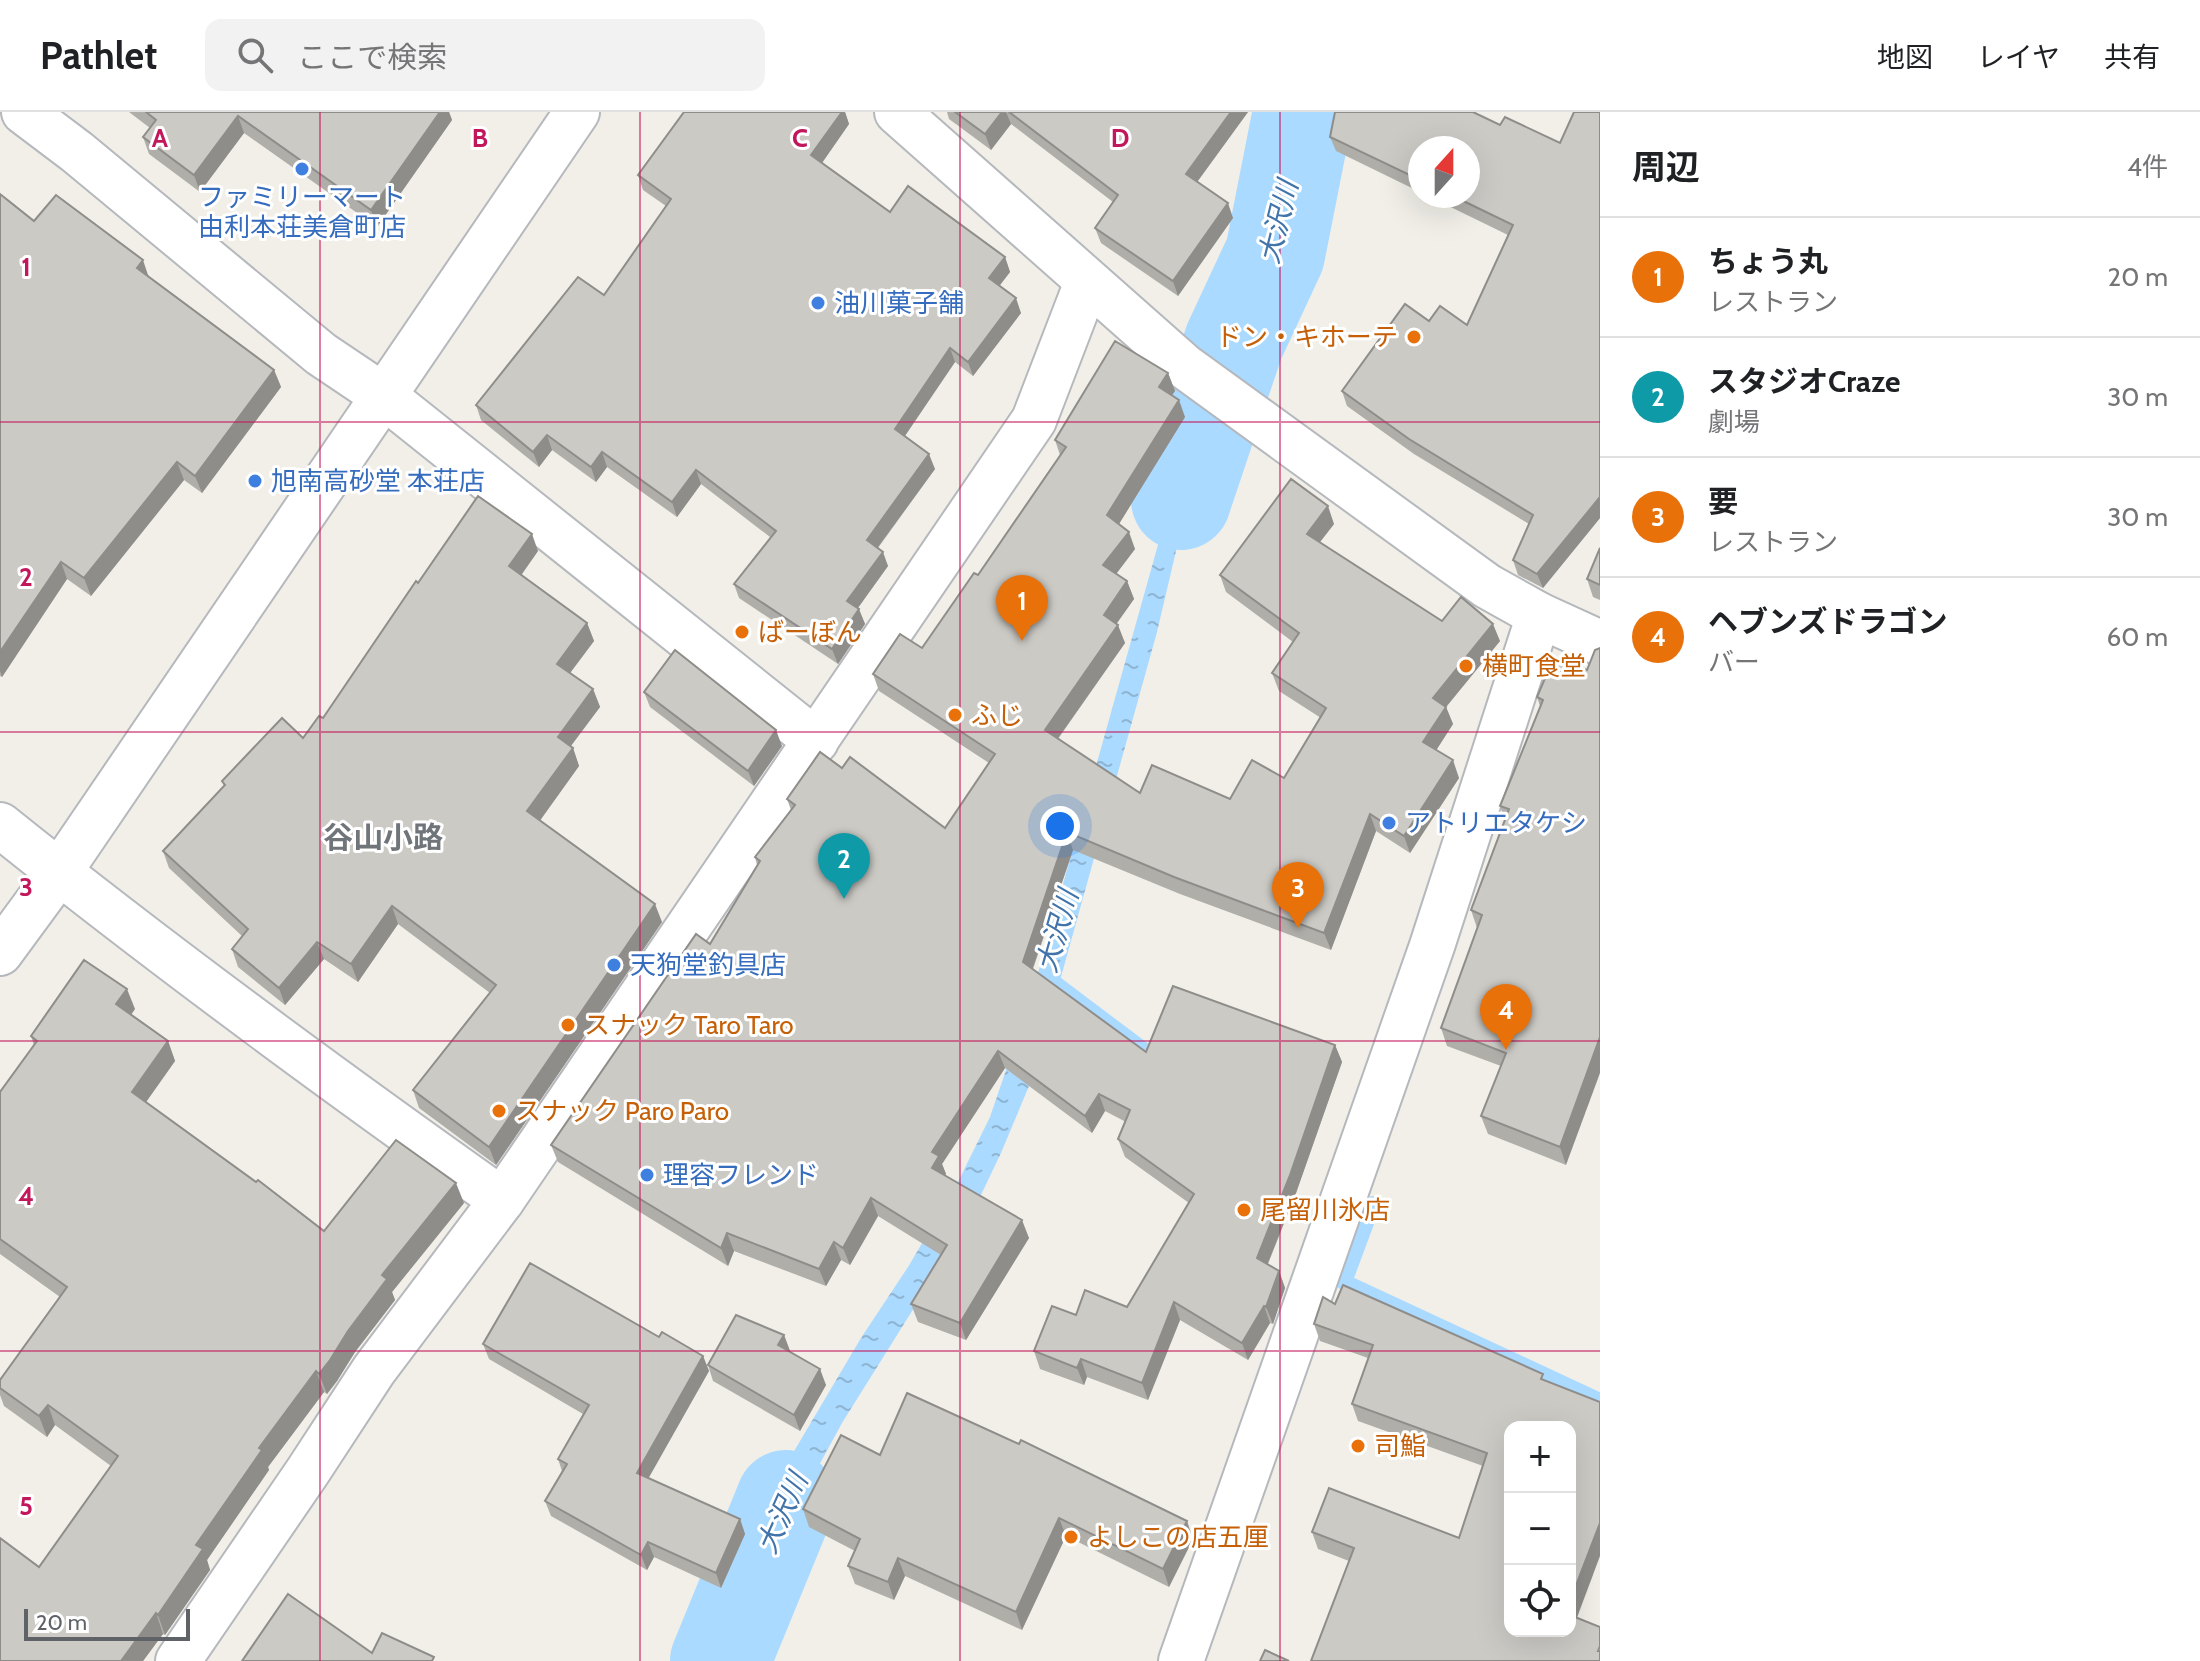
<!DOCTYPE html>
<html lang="ja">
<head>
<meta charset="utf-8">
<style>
  :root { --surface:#fff; --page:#f2f2f2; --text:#202124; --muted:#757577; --line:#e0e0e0; --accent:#ea4335 }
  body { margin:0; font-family:Cabin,"Noto Sans JP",sans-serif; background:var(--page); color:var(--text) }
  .controls { position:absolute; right:24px; bottom:24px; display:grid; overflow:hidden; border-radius:16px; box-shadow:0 8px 32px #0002 }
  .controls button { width:72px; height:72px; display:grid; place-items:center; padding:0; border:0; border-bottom:2px solid var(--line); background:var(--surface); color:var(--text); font:40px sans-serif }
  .compass { position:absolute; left:1408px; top:24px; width:72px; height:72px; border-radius:50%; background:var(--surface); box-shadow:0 8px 32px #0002; rotate:21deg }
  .scale { position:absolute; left:24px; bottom:20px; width:166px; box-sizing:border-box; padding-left:8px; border:4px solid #5f6368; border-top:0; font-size:22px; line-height:28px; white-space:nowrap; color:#5f6368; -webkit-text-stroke:6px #fff; paint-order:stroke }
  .you { position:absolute; left:1060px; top:714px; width:28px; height:28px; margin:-20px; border:6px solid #fff; border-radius:50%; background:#1a73e8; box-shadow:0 0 0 12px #1a73e833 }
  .badge { display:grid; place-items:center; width:52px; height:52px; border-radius:50%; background:var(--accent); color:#fff; font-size:26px; font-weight:700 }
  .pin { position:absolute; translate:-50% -66px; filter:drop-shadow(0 2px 4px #0008) }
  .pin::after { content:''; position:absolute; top:42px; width:28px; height:24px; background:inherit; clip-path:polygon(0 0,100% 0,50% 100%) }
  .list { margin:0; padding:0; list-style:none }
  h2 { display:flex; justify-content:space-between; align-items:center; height:104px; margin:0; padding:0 32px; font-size:34px }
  h2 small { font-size:26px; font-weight:400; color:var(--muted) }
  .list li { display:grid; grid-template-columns:52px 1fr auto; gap:24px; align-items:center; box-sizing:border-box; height:120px; padding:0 32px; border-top:2px solid var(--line) }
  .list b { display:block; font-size:30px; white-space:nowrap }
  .list p { margin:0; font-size:26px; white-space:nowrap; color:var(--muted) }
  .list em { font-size:26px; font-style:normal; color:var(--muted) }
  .icon { flex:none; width:44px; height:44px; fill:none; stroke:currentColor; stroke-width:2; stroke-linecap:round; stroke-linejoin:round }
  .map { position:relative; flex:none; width:1600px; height:1549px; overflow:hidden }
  header { display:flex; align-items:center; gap:48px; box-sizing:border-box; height:112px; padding:0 40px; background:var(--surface); border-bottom:2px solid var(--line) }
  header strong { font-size:38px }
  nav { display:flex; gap:44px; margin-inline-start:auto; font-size:28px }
  .search { width:560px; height:72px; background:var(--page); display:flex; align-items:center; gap:20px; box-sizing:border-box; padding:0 28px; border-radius:16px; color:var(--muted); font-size:30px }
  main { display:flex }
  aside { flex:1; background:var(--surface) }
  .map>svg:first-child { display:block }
  .water { fill:url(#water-ripples) }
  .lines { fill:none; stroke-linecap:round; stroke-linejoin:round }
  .stream { stroke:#aadaff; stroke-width:16 }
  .river { stroke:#aadaff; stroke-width:100 }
  .minor-casing { stroke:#b5b8bc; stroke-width:48 }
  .minor { stroke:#fff; stroke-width:44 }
  .wall { fill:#afaea9 }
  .shaded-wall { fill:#8f8d8a }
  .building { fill:#cccac5; stroke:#8f8d8a; stroke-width:2 }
  .grid { fill:none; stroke:#c2185b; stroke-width:2; stroke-opacity:0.55 }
  .shop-dot { fill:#3f7fe0; stroke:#fff; stroke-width:3 }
  .food-dot { fill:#e8710a; stroke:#fff; stroke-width:3 }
  .labels { text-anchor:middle; stroke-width:6; stroke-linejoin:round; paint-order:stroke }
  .shop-label { font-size:26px; fill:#366cbe; stroke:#fff; text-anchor:start }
  .food-label { font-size:26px; fill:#c56008; stroke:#fff; text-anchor:start }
  .water-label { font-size:28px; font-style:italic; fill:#4174aa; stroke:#fff }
  .quarter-label { font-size:30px; font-weight:bold; fill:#70757a; stroke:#fff }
  .grid-label { font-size:26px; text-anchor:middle; font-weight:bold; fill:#c2185b; stroke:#fff; stroke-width:6; stroke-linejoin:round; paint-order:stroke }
</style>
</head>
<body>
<header>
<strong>Pathlet</strong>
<div class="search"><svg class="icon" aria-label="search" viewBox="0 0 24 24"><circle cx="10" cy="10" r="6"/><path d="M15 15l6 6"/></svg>ここで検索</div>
<nav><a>地図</a><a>レイヤ</a><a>共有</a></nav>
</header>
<main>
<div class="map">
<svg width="1600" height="1549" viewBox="0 0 1600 1549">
  <defs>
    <pattern id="water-ripples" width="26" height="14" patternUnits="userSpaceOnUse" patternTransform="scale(2)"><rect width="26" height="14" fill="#aadaff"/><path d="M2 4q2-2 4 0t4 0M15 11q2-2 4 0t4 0" fill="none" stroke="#8eb4d2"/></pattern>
  </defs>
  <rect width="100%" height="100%" fill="#f1efe8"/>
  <!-- water -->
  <g class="water">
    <path d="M1291,0h29l-24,139 -15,42 -35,67 -23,-17 45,-99z"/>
    <path d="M1198,290l19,13 -33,102 -27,115 -123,442 -33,79 -32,67 -127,203 -49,90 -48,121 -28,-10 60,-144 84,-142 47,-71 49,-83 33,-67 43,-126z"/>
  </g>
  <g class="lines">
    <!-- stream -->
    <g class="stream">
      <path d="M1045,864l105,79"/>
      <path d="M1373,1092l-29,78 256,119"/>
    </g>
    <!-- river -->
    <g class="river">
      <path d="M1181,388l53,-158 41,-88 28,-142"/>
      <path d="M720,1549l66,-161"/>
    </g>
    <!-- minor casing -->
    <g class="minor-casing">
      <g id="minor">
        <path d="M24,0l53,40 244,202 64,43 431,344"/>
        <path d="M897,0l287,254 303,220 52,29 61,28"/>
        <path d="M0,713c163,131 331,254 502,375"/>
        <path d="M0,841l58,-79 519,-762"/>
        <path d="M178,1549l130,-190 66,-101 128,-170 532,-780 53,-138"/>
        <path d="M1181,1549l251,-715 107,-331"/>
      </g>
    </g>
    <!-- minor -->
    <use href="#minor" class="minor"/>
  </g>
  <!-- wall -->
  <g class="wall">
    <path d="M129,0h320l3,8 -75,107 -133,-94 -44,59 -51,-38 -6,-17 7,-9z"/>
    <path d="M684,0h161l4,12 -27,39 68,49 115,45 5,15 -11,14 22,27 -48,63 -18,-14 -50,74 30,33 -57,79 10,18 -30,42 7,16 -27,40 -99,-66 -5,-14 36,-47 -69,-53 -24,33 -70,-50 -11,15 -44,-32 -13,17 -58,-47 -5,-15 128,-110 62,-89 -23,-16 -5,-15z"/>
    <path d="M947,0h301l-51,70 36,36 -55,78 -77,-53 -6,-15 18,-26 -102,-78 -20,26 -42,-31z"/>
    <path d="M1600,0v406l-57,70 -25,-13 -5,-15 16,-36 -115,-70 -67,-48 -5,-15 87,-70 38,4 41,-90 -80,-39h40l-48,-48v44l-84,-41 -6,-14 170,-12 60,18z"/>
    <path d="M0,82l34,27 114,55 126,94 7,17 -79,106 -18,-13 -93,116 -24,-17 -65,98 -2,-1z"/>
    <path d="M1168,261l7,18 -3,4 13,22 -66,107 16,25 -19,25 11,7 7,18 -18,25 9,19 -67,96 82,54 90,6 54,-21 37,-60 -42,-27 -7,-18 21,-31 -67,-50 -6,-17 114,-51 -14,18 122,79 58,20 -54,66 7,17 -17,26 23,28 -49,75 -34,-22 -45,119 -151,-56 -107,-44 -40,119 113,83 189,-7 7,17 -46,131 -28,71 11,7 6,17 -12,36 -3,-1 -22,37 -68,-40 -32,80 -61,-23 -3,8 -44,-16 -6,-18 42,-36 51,-8 62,-104 -64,-46 -7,-18 8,-17 -21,-11 -13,22 -87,-65 -63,96 4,10 -1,1 84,63 -63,102 -48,-18 -7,-18 30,-49 -63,-39 -28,49 -9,-5 -15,26 -92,-35 -6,15 -170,-104 -7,-17 159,-201 47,-79 -2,-8 36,-47 -4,-11 55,-31 103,60 44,-65 -110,-72 -6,-17 49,-26 56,-73 82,-120 -5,-15z"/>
    <path d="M1600,436v52l-7,-3 -6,-18z"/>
    <path d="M538,439l-17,24 66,48 7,18 -24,32 23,16 7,18 -30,39 3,2 6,18 -39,54 122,102 -166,243 -77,-57 -6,-18 77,-97 -92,-69 -40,58 -34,-23 -39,46 -47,-38 -6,-18 10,-13 -73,-68 -6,-17 61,-65 -2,-5 81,-43 20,-20 95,-135z"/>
    <path d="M1587,558l-21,495 -78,-31 -7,-18 20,-50 -54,-20 -6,-18 36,-100 -6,-18 34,-90 -5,-14 40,-100 -3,-9z"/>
    <path d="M644,580l138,54 -28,40 -104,-79z"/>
    <path d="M135,897l-4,6 37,26 7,20 -29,41 178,129 140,-28 -72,89 3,8 -40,52 -18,29 -10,13 -3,-2 -56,75 1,3 -62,90 3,10 -45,65 -2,-1 -20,27h-143l39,-94 72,-101 -56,-41 -8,12 -43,-31 -4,-11v-15l60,-83 -60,-43v-162l34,-47 -3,-9z"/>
    <path d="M1323,1185l277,259 -251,5 -31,-12 -6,-17 147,6 24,-72 -125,-45 -6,-17 16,-46 -48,-17 -6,-17z"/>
    <path d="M784,1223l6,16 36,34 -26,46 -87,-50 -5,-16z"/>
    <path d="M659,1225l44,19 6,15 -61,107 92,41 5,15 -24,54 -67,-31 -7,13 -96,-54 -6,-15 17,-30 -4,-12 25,-45 -94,-55 -6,-15z"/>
    <path d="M880,1343l313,84 -24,48 -103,-51 -44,94 -117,-54 -11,24 -39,-16 -7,-18 7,-15 -46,-24 -6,-18z"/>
  </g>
  <!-- shaded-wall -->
  <g class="shaded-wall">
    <path d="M440,0h9l3,8 -75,107 -6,-17z"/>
    <path d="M842,0h3l4,12 -32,46 -6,-15z"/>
    <path d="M1002,0h4l5,12 -20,26 -6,-16z"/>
    <path d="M1231,0h17l-56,77 -6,-15z"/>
    <path d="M238,4l6,17 -44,59 -6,-17z"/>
    <path d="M1228,91l5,15 -55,78 -5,-15z"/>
    <path d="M1005,145l5,15 -16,21 -5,-15z"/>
    <path d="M143,148l6,18 -12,-10z"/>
    <path d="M1016,186l5,15 -48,63 -5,-14z"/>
    <path d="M950,236l5,14 -55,81 -5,-14z"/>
    <path d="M274,258l7,17 -79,106 -7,-17z"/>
    <path d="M1168,261l7,18 -10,14 -6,-18z"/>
    <path d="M1179,288l6,17 -71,115 -7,-17z"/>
    <path d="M547,323l5,15 -13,17 -6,-15z"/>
    <path d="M602,340l5,15 -11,15 -5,-15z"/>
    <path d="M929,342l6,15 -63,86 -5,-15z"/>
    <path d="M177,350l7,18 -93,116 -7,-18z"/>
    <path d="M696,358l5,14 -24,33 -5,-15z"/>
    <path d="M1600,385v21l-57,70 -6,-14z"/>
    <path d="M1328,394l6,18 -21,27 -6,-17z"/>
    <path d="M1129,420l6,17 -25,33 -7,-17z"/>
    <path d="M532,422l6,17 -23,33 -6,-18z"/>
    <path d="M883,440l5,14 -36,50 -5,-15z"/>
    <path d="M61,450l6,17 -65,98 -2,-6v-19z"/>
    <path d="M1127,469l7,18 -24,34 -6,-18z"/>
    <path d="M859,497l6,15 -27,40 -6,-15z"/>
    <path d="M587,511l7,18 -30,40 -7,-17z"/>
    <path d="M1493,512l7,17 -54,66 7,17 -23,36 -7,-18 10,-44z"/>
    <path d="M1118,513l7,18 -74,105 -6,-18z"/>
    <path d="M593,577l7,18 -35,47 -7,-17z"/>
    <path d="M776,618l6,16 -28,40 -6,-15z"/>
    <path d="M573,636l6,18 -45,63 -7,-18z"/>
    <path d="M1453,648l6,18 -49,75 -6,-17z"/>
    <path d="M1370,702l6,17 -45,119 -7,-17z"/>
    <path d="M1067,720l6,18 -44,129 -6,-17z"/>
    <path d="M655,792l7,18 -166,243 -7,-18z"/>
    <path d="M392,794l6,18 -40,58 -7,-18z"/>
    <path d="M317,830l7,17 -39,46 -6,-17z"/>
    <path d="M127,877l8,20 -12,16 -7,-21z"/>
    <path d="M1600,925v36l-34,92 -6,-18z"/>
    <path d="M168,929l7,20 -36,51 -7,-20z"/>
    <path d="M1335,933l7,17 -46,131 -33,82 -6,-17z"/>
    <path d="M998,939l7,17 -63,96 4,10 -7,11 -7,-17v-16z"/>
    <path d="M1099,982l6,17 -13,22 -7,-17z"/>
    <path d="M456,1071l8,20 -72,89 3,8 -40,52 -18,29 -10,13 -8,-20 63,-99z"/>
    <path d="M871,1086l7,18 -28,49 -7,-17z"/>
    <path d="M1022,1108l7,18 -63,102 -6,-17z"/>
    <path d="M727,1121l7,18 -6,15 -7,-18z"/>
    <path d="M834,1130l7,18 -15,26 -7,-17z"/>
    <path d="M1279,1159l6,17 -12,36 -7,-17z"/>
    <path d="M1174,1190l6,18 -32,80 -6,-17z"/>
    <path d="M1264,1194l6,17 -22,37 -6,-17z"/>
    <path d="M784,1223l6,16 -12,-6z"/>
    <path d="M703,1244l6,15 -66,117 -6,-15z"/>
    <path d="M1081,1247l6,18 -3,8 -7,-17z"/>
    <path d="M820,1257l6,16 -26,46 -6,-16z"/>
    <path d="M316,1259l8,21 -56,75 1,3 -62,90 3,10 -45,65 -7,-20 38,-70 63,-97z"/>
    <path d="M48,1293l7,20 -8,12 -8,-21z"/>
    <path d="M1059,1406l7,18 -44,94 -6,-18z"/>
    <path d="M740,1407l5,15 -24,54 -5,-15z"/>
    <path d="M1187,1409l6,18 -24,48 -6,-18z"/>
    <path d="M1600,1411v33l-28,75 -2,-5v-25z"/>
    <path d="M648,1430l6,15 -7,13 -6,-15z"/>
    <path d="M898,1446l7,18 -11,24 -6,-18z"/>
    <path d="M156,1501l7,21 -20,27h-22z"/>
  </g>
  <!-- building -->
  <g class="building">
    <path d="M146,0h294l-69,98 -133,-94 -44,59 -51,-38 13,-17z"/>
    <path d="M684,0h158l-31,43 79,57 18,-26 97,71 -16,21 27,20 -48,64 -18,-14 -55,81 34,25 -62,86 16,12 -36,49 12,8 -27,40 -98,-65 42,-53 -80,-61 -24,32 -70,-50 -11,15 -44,-32 -14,17 -57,-47 102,-128 26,18 67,-96 -33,-24z"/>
    <path d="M955,0h47l-17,22z"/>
    <path d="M1009,0h222l-45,62 42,29 -55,78 -78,-53 23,-33z"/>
    <path d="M1335,0h138l27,13 5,-8 55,26 14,-31h26v385l-63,77 -24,-14 20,-45 -124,-76 -67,-48 63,-87 24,17 11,-15 27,19 46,-100 -60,-29h15v-48h-48v32l-90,-43z"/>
    <path d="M0,82l34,27 22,-26 87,65 -6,8 137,102 -79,106 -18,-14 -93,116 -23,-16 -61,90z"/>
    <path d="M1115,229l53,32 -9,14 20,13 -72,115 22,17 -26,33 24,16 -23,34 14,10 -73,105 95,63 12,-28 78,34 22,-39 32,18 42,-70 -54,-35 27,-40 -79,-58 71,-96 37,27 -21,28 135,87 19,-24 32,27 -60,74 13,9 -23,35 30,18 -49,76 -34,-22 -46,119 -150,-56 -107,-45 -44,130 123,90 27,-66 162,59 -45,130 -33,83 22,13 -13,36 -2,-1 -22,37 -68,-41 -32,81 -61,-24 -4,9 -43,-17 18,-45 24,9 9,-25 42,17 67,-113 -76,-55 12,-29 -31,-16 -14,22 -87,-65 -66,101 7,4 -7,12 90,52 -62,103 -49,-19 36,-59 -76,-47 -28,50 -9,-6 -15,27 -92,-36 -6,15 -170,-103 145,-211 14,10 50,-83 -5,-4 40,-52 -8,-6 33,-47 22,16 8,-11 95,71 50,-74 -122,-80 27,-40 22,14 52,-75 4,2 88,-128 -11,-7z"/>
    <path d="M478,384l54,38 -23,32 78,57 -30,41 36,25 -35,48 15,11 -46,63 128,93 -166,243 -76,-57 83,-105 -104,-79 -41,58 -34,-22 -38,46 -47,-39 16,-20 -85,-78 62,-66 -3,-4 60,-63 21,20 16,-22 4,2 93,-137 2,2z"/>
    <path d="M1600,436v37l-13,-6z"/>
    <path d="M1600,536v389l-40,110 -79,-31 25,-63 -65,-25 41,-113 -11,-5 38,-101 -9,-3 43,-106 -6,-3 17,-40 33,13 8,-20z"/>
    <path d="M675,538l101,80 -28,41 -104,-79z"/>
    <path d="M84,848l43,29 -11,15 52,37 -36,51 124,90 2,-2 66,51 72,-91 60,43 -74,92 5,4 -39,52 -18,29 -11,14 -3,-3 -57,77 3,2 -66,95 7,4 -45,66 -2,-2 -35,48h-121v-123l39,29 79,-111 -70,-51 -9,11 -39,-28v-8l67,-93 -67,-48v-147l37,-51 -6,-5z"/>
    <path d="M530,1151l129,74 3,-5 41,24 -66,117 103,46 -24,54 -68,-31 -7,13 -96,-54 22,-37 -9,-5 31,-54 -106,-61z"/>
    <path d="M1343,1173l200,89 -2,5 59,23v121l-30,78v-174h-60v204h60v-16l30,12v19l-2,5h2v10h-289l43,-113 -42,-16 17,-44 130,50 28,-85 -135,-49 21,-59 -59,-21 9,-27 12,7z"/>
    <path d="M736,1203l48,20 -6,10 42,24 -26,46 -86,-50z"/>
    <path d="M907,1281l112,51 2,-4 166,81 -24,48 -104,-51 -43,94 -118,-54 -10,24 -40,-16 12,-27 -57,-30 38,-74 39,20z"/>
    <path d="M288,1482l84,59 10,-20 52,24 -2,4h-190z"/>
    <path d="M1265,1538l24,11h-29z"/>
  </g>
  <!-- grid -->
  <path class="grid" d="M320,0v1549M640,0v1549M960,0v1549M1280,0v1549M0,310h1600M0,620h1600M0,929h1600M0,1239h1600"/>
  <!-- markers -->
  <g class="shop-dot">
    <circle cx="302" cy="57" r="8"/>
    <circle cx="818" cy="191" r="8"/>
    <circle cx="255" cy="369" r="8"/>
    <circle cx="1389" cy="711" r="8"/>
    <circle cx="614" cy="853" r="8"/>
    <circle cx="647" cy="1063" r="8"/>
  </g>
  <g class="food-dot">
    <circle cx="1414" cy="225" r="8"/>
    <circle cx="742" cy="520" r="8"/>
    <circle cx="1466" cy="554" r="8"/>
    <circle cx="955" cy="603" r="8"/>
    <circle cx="568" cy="913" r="8"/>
    <circle cx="499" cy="999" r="8"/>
    <circle cx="1244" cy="1098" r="8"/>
    <circle cx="1358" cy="1334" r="8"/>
    <circle cx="1071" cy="1425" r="8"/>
  </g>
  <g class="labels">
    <!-- shop labels -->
    <g class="shop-label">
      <text x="302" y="94" text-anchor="middle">ファミリーマート<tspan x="302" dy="30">由利本荘美倉町店</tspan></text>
      <text x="834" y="200">油川菓子舗</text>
      <text x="271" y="378">旭南高砂堂 本荘店</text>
      <text x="1405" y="720">アトリエタケシ</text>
      <text x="630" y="862">天狗堂釣具店</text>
      <text x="663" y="1072">理容フレンド</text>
    </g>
    <!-- food labels -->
    <g class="food-label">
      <text x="1398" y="234" text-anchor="end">ドン・キホーテ</text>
      <text x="758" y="529">ばーぼん</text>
      <text x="1482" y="563">横町食堂</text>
      <text x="971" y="612">ふじ</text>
      <text x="584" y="922">スナック Taro Taro</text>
      <text x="515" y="1008">スナック Paro Paro</text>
      <text x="1260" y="1107">尾留川氷店</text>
      <text x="1374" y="1343">司鮨</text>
      <text x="1087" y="1434">よしこの店五厘</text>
    </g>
    <!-- water labels -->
    <g class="water-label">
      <text transform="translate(1278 110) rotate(-76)" y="10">大沢川</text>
      <text transform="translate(1057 819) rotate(-74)" y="10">大沢川</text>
      <text transform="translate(782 1401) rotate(-66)" y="10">大沢川</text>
    </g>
    <!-- quarter labels -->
    <g class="quarter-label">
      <text x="383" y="736">谷山小路</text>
    </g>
  </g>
  <g class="grid-label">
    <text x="160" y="35">A</text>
    <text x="480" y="35">B</text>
    <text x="800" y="35">C</text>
    <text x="1120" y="35">D</text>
    <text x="26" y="164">1</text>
    <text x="26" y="474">2</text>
    <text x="26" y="784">3</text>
    <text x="26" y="1093">4</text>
    <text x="26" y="1403">5</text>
  </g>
</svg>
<div class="controls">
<button>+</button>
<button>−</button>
<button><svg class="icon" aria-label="locate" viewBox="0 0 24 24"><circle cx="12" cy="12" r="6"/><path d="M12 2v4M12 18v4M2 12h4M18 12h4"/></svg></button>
</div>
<svg class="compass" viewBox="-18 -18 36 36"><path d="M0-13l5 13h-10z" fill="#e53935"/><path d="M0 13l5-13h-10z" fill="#757577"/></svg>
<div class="scale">20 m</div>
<div class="you"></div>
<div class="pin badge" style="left:1022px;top:529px;background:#e8710a">1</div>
<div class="pin badge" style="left:844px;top:787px;background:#0f9aa8">2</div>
<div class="pin badge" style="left:1298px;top:816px;background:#e8710a">3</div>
<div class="pin badge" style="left:1506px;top:938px;background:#e8710a">4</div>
</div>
<aside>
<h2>周辺<small>4件</small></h2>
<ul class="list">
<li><span class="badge" style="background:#e8710a">1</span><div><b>ちょう丸</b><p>レストラン</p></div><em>20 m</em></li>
<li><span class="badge" style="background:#0f9aa8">2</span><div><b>スタジオCraze</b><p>劇場</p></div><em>30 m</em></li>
<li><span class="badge" style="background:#e8710a">3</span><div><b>要</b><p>レストラン</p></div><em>30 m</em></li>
<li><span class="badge" style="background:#e8710a">4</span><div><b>ヘブンズドラゴン</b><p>バー</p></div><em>60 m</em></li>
</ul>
</aside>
</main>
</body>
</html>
